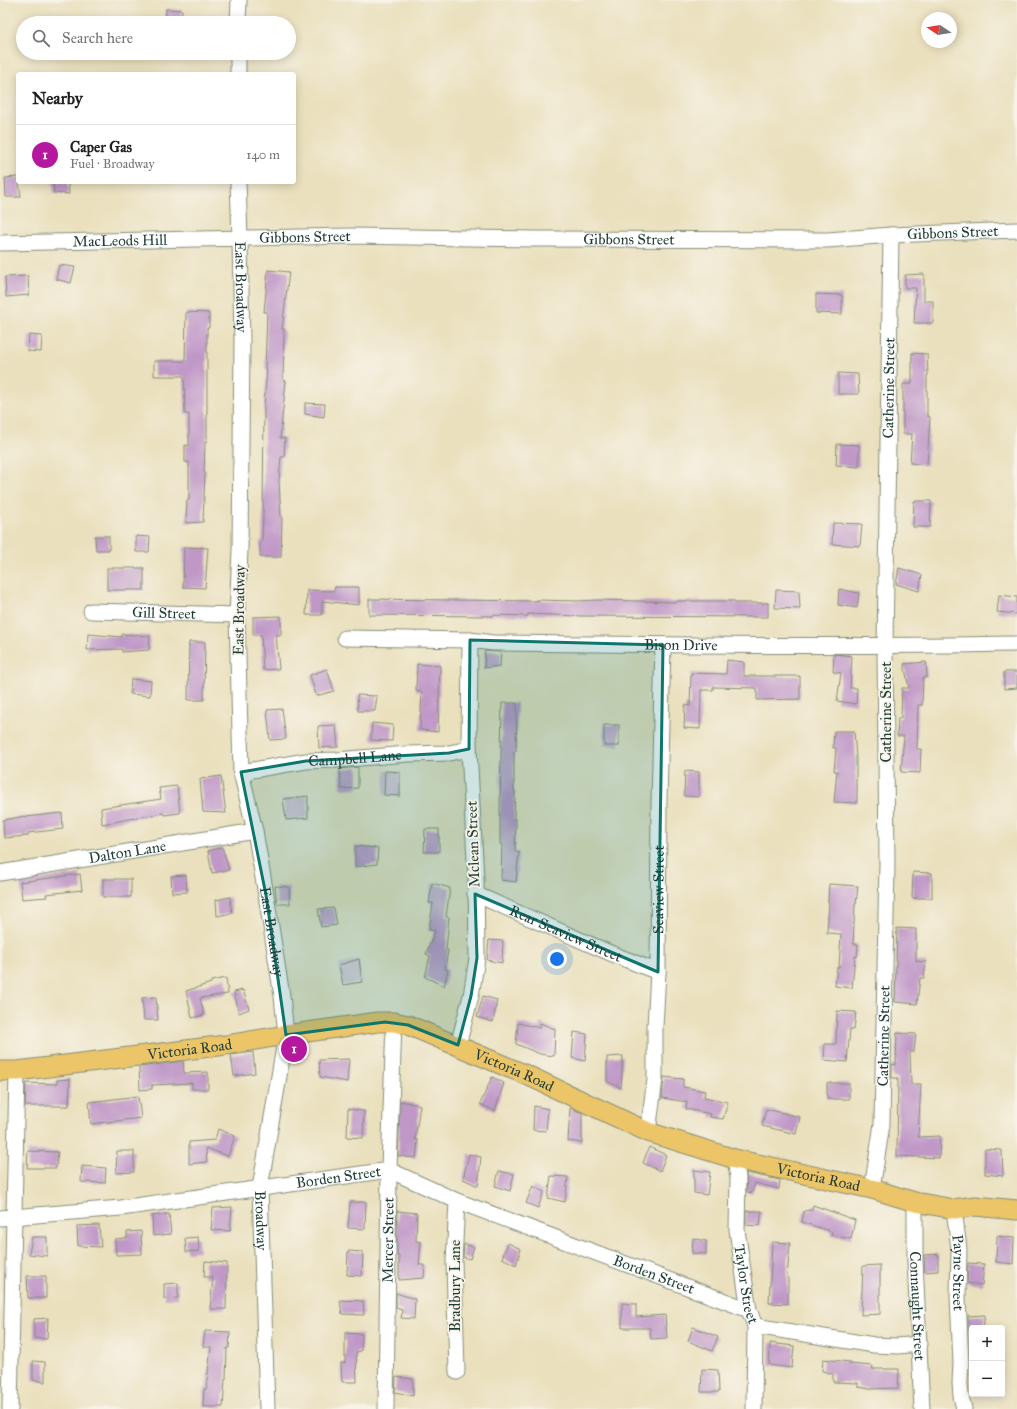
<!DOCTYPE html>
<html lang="en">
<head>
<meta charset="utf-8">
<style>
  :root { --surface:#fff; --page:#f6f6f6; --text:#202124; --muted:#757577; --line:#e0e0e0; --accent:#b5179e }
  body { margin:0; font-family:"IM FELL Great Primer",serif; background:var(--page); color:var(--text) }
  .controls { position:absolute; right:12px; bottom:12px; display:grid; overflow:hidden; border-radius:4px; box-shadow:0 2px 10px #0003 }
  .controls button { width:36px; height:36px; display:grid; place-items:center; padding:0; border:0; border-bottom:1px solid var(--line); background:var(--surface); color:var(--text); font:20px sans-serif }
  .compass { position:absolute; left:921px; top:12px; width:36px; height:36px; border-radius:50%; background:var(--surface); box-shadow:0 2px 10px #0003; rotate:282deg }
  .you { position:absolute; left:557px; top:959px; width:14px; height:14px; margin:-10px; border:3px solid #fff; border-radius:50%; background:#1a73e8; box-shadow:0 0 0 6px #1a73e833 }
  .badge { display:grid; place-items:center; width:26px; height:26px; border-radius:50%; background:var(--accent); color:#fff; font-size:13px; font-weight:700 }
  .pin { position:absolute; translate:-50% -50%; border:2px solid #fff; box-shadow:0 1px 4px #0006 }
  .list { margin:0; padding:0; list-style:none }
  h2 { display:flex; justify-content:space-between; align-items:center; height:52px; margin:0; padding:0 16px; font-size:17px }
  h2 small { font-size:13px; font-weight:400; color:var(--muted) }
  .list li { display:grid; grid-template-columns:26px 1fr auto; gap:12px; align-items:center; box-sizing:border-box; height:60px; padding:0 16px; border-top:1px solid var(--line) }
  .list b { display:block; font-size:15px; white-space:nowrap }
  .list p { margin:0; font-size:13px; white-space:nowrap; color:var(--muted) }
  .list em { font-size:13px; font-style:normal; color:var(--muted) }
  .icon { flex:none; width:22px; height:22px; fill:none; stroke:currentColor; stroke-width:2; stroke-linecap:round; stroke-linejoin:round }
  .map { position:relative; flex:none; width:1017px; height:1409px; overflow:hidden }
  .search { position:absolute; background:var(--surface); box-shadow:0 2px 10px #0003; left:16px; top:16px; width:280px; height:44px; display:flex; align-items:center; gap:10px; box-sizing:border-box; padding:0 14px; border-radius:22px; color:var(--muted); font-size:15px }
  .panel { position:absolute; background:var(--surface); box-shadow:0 2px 10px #0003; left:16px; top:72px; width:280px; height:112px; border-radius:4px }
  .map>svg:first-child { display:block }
  .building { fill:#c098c8 }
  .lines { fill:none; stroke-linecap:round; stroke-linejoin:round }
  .minor-casing { stroke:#848e78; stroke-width:17 }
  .major-casing { stroke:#848e78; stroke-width:21 }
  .minor { stroke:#fff; stroke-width:15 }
  .major { stroke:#edc569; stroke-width:19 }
  .marked { fill:#0f766e; fill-opacity:0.2; stroke:#0f766e; stroke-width:3; stroke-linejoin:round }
  .labels { text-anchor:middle; stroke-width:3.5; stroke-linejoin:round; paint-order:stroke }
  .street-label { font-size:15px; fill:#1f3d34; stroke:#f7f3e8 }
</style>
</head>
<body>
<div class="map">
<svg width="1017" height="1409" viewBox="0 0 1017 1409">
  <rect width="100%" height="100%" fill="#f7f3e8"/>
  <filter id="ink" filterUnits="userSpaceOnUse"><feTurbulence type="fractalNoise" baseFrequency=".025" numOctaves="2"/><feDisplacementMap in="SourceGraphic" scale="8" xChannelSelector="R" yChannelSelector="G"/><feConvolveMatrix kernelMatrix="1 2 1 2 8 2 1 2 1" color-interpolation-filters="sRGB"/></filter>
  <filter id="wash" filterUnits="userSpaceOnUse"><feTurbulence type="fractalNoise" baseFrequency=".012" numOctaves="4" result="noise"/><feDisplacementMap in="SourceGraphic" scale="16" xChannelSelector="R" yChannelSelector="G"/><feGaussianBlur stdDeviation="0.9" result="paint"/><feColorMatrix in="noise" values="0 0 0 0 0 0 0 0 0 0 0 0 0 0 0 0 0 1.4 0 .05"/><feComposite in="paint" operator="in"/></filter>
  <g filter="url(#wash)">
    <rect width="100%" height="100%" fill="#eae0bd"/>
    <g id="blocks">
      <!-- building -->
      <g class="building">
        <path d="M166,9l16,1 -1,13h-16z"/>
        <path d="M18,177l3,20h-15l-1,-19z"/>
        <path d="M53,182h15l1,12 -15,-1z"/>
        <path d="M59,265l16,2 -4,16 -15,-4z"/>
        <path d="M268,270l21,2 -7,57h2l-1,51 3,1 -6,57h5l-1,19h-3l-2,24 2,36h1l-1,40h-21v-16h2l1,-24 1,-112 3,-36h-2l2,-57h-3z"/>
        <path d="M924,274v27h9v22h-19l2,-35h-11v-13z"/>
        <path d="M28,276l1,19 -23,2 -1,-20z"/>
        <path d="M816,294l26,1v19l-26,-1z"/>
        <path d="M186,312l23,1v15h-2v113l-2,1 -1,30h1l-2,50 -17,1 1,-23h2v-38h-4v-17l4,1v-32h-4l-1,-38h-30v-15h31z"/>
        <path d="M29,335l13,1 -1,16 -13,-1z"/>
        <path d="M912,353l15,1 1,21h-1v41l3,1 -3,48 -17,-2 2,-29h-9v-50h9z"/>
        <path d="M838,373l20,1 1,20h-21z"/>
        <path d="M305,403l20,1 -1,13 -19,-3z"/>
        <path d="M837,444l22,1v22l-23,-2z"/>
        <path d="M914,501h17l-1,26h-17z"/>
        <path d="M833,523l29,1 -2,22 -28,-2z"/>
        <path d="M95,536h14v14h-13z"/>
        <path d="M136,536l14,1 -1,15h-13z"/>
        <path d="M184,547l24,1 -3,40 -22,-1z"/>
        <rect x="107" y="568" width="37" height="22"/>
        <path d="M899,568l23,7 -3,16 -23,-7z"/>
        <path d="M335,587h24v18l-37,-4v14h-16l1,-25 27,1z"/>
        <path d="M839,589l20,4 -2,15 -19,-3z"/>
        <path d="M776,590l23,1 1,18 -25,-1z"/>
        <path d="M999,595l18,2v17l-20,-2z"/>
        <path d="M369,599l168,2v-1l40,1 22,-1 78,2v-1h58v2h33v14l-188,-1 -52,-2v2l-35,-1v1l-124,-1z"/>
        <path d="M281,616v19h-5l3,34 -16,1 -2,-35h-8v-18z"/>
        <path d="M88,634l34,3v-3l28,2 -1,14 -27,2v-3l-35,1z"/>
        <path d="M189,642h16l-1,58h-16z"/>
        <path d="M485,651l16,1 -1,14 -16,2z"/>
        <path d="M834,654l18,2 -2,32h7l-1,16 -19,-3 4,-28 -8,-1z"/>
        <path d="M727,660l17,2v14h56v23l-43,1v-12l-44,-1v3h-12l-1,39 -16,-1 1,-23 5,1 1,-33 35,1z"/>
        <path d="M926,662l1,15h-4l-1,28h-4l-1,44h4l-1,24 -19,-1 3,-36h-7l1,-18h3l1,-30h7l-5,-24z"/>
        <path d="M417,664l23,2 -2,66 -18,-2 2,-38 -6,-1z"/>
        <path d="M327,669l7,22 -18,5 -6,-21z"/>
        <path d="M1004,672h13v16l-13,1z"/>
        <path d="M131,679l20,2 -1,15 -20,-2z"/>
        <path d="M357,695l20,1 -2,15h-17z"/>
        <path d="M502,703h15l-1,48h-2v40h1l-1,29h2l-1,32h4l-3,30 -15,-2 1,-36h-2v-33z"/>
        <path d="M282,709l4,30 -16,1 -3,-30z"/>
        <path d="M372,723l21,2 -1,16 -21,-1z"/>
        <path d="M336,725l2,22 -19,1 -1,-22z"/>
        <rect x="604" y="725" width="15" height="21"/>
        <path d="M834,731h20l2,27v28h1v17l-23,-1 3,-31h-3l2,-23h-3z"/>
        <path d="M358,767v21l-17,1 -1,-20z"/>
        <path d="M385,771l15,1v24l-16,-1z"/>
        <path d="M685,771l14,1v25l-15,-1z"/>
        <path d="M221,776l5,37 -23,-1 -3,-33z"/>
        <path d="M177,786l3,27 -16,2 -1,-2 -61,11 -1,-16 60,-9 -2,-11z"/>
        <path d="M308,796v22l-22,2 -3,-21z"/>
        <path d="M62,813l1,16 -35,4v3l-24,2 -1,-18 23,-4v1z"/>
        <path d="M425,829h14v23h-15z"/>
        <path d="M355,846l23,2 -1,16 -22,3z"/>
        <path d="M222,847l7,23 -17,3 -4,-22z"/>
        <path d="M913,872l19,1v25h-20z"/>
        <path d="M80,874l2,16 -36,4 1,3 -25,2 -2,-17z"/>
        <path d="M186,875l1,17 -15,1 -1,-17z"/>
        <rect x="103" y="879" width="28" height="18"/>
        <path d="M432,883l18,5 -4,29h3l-3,33h2l-3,19 3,1 -4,16 -19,-9 5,-21 -4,-2 9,-23 -6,-1 4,-27h-4z"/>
        <path d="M829,884l29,2 -2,18h-1l-2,40h5l-1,13 -2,-1 -3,32 -17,-2 2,-19h2l2,-33 -14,-1 2,-31h-1z"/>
        <path d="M275,886l14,1 1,17h-13z"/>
        <path d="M230,897l2,16 -15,3 -1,-16z"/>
        <path d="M334,908l3,17 -16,2 -3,-18z"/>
        <path d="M897,928l19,1v32l10,1 -2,16h-4l-3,26 -22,-2z"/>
        <path d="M489,940l14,1 -1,22 -15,-3z"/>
        <path d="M359,959l3,23 -19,3 -4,-20z"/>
        <path d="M226,978l2,16 -28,4 4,17 -12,3 -6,-27 25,-8v-2z"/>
        <path d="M243,990l6,19 -10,4 -5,-21z"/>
        <path d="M483,996l14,4 -4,22 -16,-5z"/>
        <path d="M156,997l2,23h-14l-2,-22z"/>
        <path d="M837,1011l19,1 -2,18 -4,-1 -3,33 -23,-2 1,-16h11z"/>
        <path d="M518,1023l22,5v-5l15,6 -1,27 -14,-2 -24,-10z"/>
        <path d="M574,1032l13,2 -2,27 -13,-3z"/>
        <path d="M897,1033l19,1 -2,18h-4l1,32h10l-3,53 22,-1 -1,22 -42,-2 1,-78h-6v-14l4,1z"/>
        <path d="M253,1052l2,21 -21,3 -3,-21z"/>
        <path d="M623,1056l-2,32 -14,-7v-24z"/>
        <path d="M349,1059l-2,23 -27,-5 -1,-17z"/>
        <path d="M183,1061l1,12 24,-1v17h-16v-6l-40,2v4l-12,1 -1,-23z"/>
        <path d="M492,1077l12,6 -9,28 -15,-7z"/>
        <path d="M664,1077l19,2v8l22,4 -1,6 24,5 -5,17 -13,-2 1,-3 -25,-5 1,-7 -25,-4z"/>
        <path d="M70,1079l-1,27h-44l1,-23 31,1v-4z"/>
        <rect x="827" y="1083" width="22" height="16"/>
        <path d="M138,1096l3,22 -50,6 -2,-22z"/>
        <path d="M400,1101l20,4 -5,35h3l-2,18 -18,-2z"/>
        <path d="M534,1106l14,3 -2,22 -13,-1z"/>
        <path d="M570,1108l12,5v30l-14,-2z"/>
        <path d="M348,1109l16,2 -1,27 -16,-1z"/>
        <path d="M766,1109l34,8 -4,17 -34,-8z"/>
        <path d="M218,1129l17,7 -7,20 -22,-8 1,14 -18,2v-22l26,-2z"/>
        <path d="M649,1147l17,8 -6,16 -17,-8z"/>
        <path d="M985,1149l17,1 1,26 -18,-2z"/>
        <path d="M28,1151l30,1 -2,16h-29z"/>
        <path d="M117,1151h17v21l-18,1z"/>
        <path d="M469,1154l12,3 -3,29 -15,-7z"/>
        <path d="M82,1166l24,2 -1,15 -24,-1z"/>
        <path d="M694,1170l16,2 -3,23 -13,-2z"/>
        <path d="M499,1171l15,3 -4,17 -15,-5z"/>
        <path d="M746,1173l34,7 -1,9 -24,-6 -3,10 -5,-1z"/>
        <path d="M551,1176l17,1 -3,25 -17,-4z"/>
        <path d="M533,1186l11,6 -6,16 -12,-5z"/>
        <path d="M350,1202h16l-1,27 -17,-1z"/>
        <path d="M813,1205l42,15 -4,19 -20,-4 1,-3 -30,-10 2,-11 8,-1z"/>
        <path d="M232,1207l-2,24 -19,-1 2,-22z"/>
        <path d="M397,1211l20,2 -1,28 5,1 -2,23h6l-1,13 -25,2v-24h-2z"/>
        <path d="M746,1211h16l-2,15 -14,-1z"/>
        <path d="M169,1214l2,20 -18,2 -1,-20z"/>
        <path d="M99,1225l2,22 -23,-1 -1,-20z"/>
        <path d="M141,1231l1,23 -26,1 -1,-16 12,-1v-6z"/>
        <path d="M997,1236l17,2 -1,26 -17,-2z"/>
        <path d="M32,1237h15v19l-18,-2z"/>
        <path d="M198,1237l1,14 -13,1 -1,-14z"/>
        <path d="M693,1238l13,3v13l-14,-1z"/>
        <path d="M772,1242l18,1 -3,34h1v27l-19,-1z"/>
        <path d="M508,1243l13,6 -5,16 -14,-7z"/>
        <path d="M464,1244l10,3 -4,12 -7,-2z"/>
        <path d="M348,1251l15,1 -1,24 -15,-1z"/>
        <path d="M938,1254v17l-13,1 -1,-17z"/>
        <path d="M205,1261l22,2 -1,46h-16l3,-32h-9z"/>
        <path d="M968,1263l16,1 -2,21 -15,-2z"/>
        <path d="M880,1265v49l-19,1 2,-49z"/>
        <path d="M27,1276h19v22h-18z"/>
        <path d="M178,1283v15l-14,1v-15z"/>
        <path d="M396,1293l19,6 -1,20 -13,-1 1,-8 -6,-2z"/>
        <path d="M340,1300l23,1 1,14 -22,-1z"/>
        <path d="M622,1303l14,1v13l29,-2 2,23 -16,1 -1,-11h-28z"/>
        <path d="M985,1315l-2,13h-15v-12z"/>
        <path d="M48,1318l-1,21 -13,-1v-19z"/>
        <path d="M693,1327l25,10 -6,14 -24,-10z"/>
        <path d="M205,1331l25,1 -1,16h-2l-1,31h-1l-2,28h-20l1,-18h2l5,-42h-8z"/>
        <path d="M345,1333l17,1 -1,17 -5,1 1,30h-15l-1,-19h4z"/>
        <path d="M770,1343l24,3 -2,22 -23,-3z"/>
        <path d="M823,1359l27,3 -1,2 24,2 -1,3h27l-1,19 -28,1 -12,-2v-4l-25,-1v-8l-11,-3z"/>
        <path d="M33,1361l12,1v20l-12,-2z"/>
        <path d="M702,1369l16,1 1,22h-18z"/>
        <path d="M396,1377l17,2v17l-18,-4z"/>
      </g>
    </g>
  </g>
  <g filter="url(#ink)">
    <use href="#blocks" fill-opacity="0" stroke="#848e78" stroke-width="1"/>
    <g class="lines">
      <!-- minor casing -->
      <g class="minor-casing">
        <g id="minor">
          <path d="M238,23l1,-23"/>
          <path d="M238,74v-21"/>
          <path id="s1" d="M238,182l2,56 2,104 -2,208 -3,65 4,157 14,59 11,64 16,101 4,39 -26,153 7,221"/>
          <path id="s2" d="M0,243l352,-7 184,3 292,1 63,-5 126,-5"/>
          <path id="s3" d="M91,611l146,4"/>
          <path id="s4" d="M345,638l125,2 23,3c175,2 349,4 524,1"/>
          <path id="s5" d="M241,772l65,-11 31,-1 70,-6 42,-1 20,-4"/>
          <path id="s6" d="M0,873l255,-42"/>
          <path id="s7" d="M475,894l135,59 48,19"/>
          <path d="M458,1045l13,-49 6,-38 -1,-79 -7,-130 1,-109"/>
          <path id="s8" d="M648,1132l7,-53v-52l3,-55 1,-171 4,-156"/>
          <path id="s9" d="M735,1159l3,19 -1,52 12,80 6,16 -1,83"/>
          <path id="s10" d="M872,1189l10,-65 5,-260 -2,-217 6,-412"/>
          <path id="s11" d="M915,1202v59l7,148"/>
          <path id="s12" d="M954,1209l5,40 -1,48 3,66 -1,20 1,13 3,13"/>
          <path id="s13" d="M0,1218l121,-10 268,-38 68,31 292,109"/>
          <path d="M755,1326l119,19 23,1 23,-2"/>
          <path d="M457,1372l-3,-110 3,-61"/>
          <path d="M10,1409l7,-338"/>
          <path id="s14" d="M386,1409l3,-239 5,-148"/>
        </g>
      </g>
      <!-- major casing -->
      <g class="major-casing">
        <g id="major">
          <path id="s15" d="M0,1071h17l209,-26 60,-10 92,-13h16l14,3 123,52 117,55 87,27 137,30 43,13 39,7 21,-3 42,4"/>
        </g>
      </g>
      <!-- minor -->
      <use href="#minor" class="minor"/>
      <!-- major -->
      <use href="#major" class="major"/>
    </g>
  </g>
  <!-- marked area -->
  <path class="marked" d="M470,640l193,5 -5,327 -183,-78 2,64 -6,38 -13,49 -50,-20 -23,-3 -99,13 -20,-140 -25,-123 65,-11 143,-8 20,-4z"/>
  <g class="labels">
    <!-- street labels -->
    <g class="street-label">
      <text dy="5" stroke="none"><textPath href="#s2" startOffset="953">Gibbons Street</textPath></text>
      <text dy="5" stroke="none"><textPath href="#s2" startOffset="305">Gibbons Street</textPath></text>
      <text dy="5" stroke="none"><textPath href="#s2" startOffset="629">Gibbons Street</textPath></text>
      <text dy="5" stroke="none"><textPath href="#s2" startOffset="120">MacLeods Hill</textPath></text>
      <text dy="5" stroke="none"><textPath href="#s1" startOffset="105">East Broadway</textPath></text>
      <text dy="5" stroke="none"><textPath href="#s10" startOffset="802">Catherine Street</textPath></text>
      <text transform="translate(239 610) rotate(-89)" y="5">East Broadway</text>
      <text dy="5" stroke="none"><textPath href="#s3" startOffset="73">Gill Street</textPath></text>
      <text dy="5" stroke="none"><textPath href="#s4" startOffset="336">Bison Drive</textPath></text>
      <text transform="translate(886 712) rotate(-90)" y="5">Catherine Street</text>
      <text dy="5" stroke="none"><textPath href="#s5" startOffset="115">Campbell Lane</textPath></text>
      <text transform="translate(473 844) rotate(-92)" y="5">Mclean Street</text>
      <text dy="5" stroke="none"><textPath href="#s6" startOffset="129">Dalton Lane</textPath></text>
      <text dy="5" stroke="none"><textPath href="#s8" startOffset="243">Seaview Street</textPath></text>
      <text dy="5" stroke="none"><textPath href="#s1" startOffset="753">East Broadway</textPath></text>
      <text dy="5" stroke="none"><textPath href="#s7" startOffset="99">Rear Seaview Street</textPath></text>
      <text dy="5" stroke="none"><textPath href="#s10" startOffset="154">Catherine Street</textPath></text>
      <text dy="5" stroke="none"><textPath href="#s15" startOffset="191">Victoria Road</textPath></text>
      <text dy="5" stroke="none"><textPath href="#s15" startOffset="527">Victoria Road</textPath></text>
      <text dy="5" stroke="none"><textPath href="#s13" startOffset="341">Borden Street</textPath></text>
      <text dy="5" stroke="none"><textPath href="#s15" startOffset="851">Victoria Road</textPath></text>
      <text dy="5" stroke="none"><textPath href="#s1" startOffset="1045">Broadway</textPath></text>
      <text dy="5" stroke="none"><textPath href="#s14" startOffset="169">Mercer Street</textPath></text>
      <text dy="5" stroke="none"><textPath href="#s12" startOffset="64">Payne Street</textPath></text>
      <text dy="5" stroke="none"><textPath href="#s13" startOffset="677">Borden Street</textPath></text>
      <text dy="5" stroke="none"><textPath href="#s9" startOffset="126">Taylor Street</textPath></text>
      <text transform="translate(455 1286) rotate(-90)" y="5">Bradbury Lane</text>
      <text dy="5" stroke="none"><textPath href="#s11" startOffset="104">Connaught Street</textPath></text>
    </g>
  </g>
</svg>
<div class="controls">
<button>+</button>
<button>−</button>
</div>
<svg class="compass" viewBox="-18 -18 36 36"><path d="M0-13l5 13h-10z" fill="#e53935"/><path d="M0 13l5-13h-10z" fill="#757577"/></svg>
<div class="you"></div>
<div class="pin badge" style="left:294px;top:1049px">1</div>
<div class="search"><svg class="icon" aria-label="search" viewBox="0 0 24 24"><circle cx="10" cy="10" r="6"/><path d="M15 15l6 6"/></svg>Search here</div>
<section class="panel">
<h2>Nearby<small></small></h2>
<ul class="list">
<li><span class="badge">1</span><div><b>Caper Gas</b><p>Fuel · Broadway</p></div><em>140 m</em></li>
</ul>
</section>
</div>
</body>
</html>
